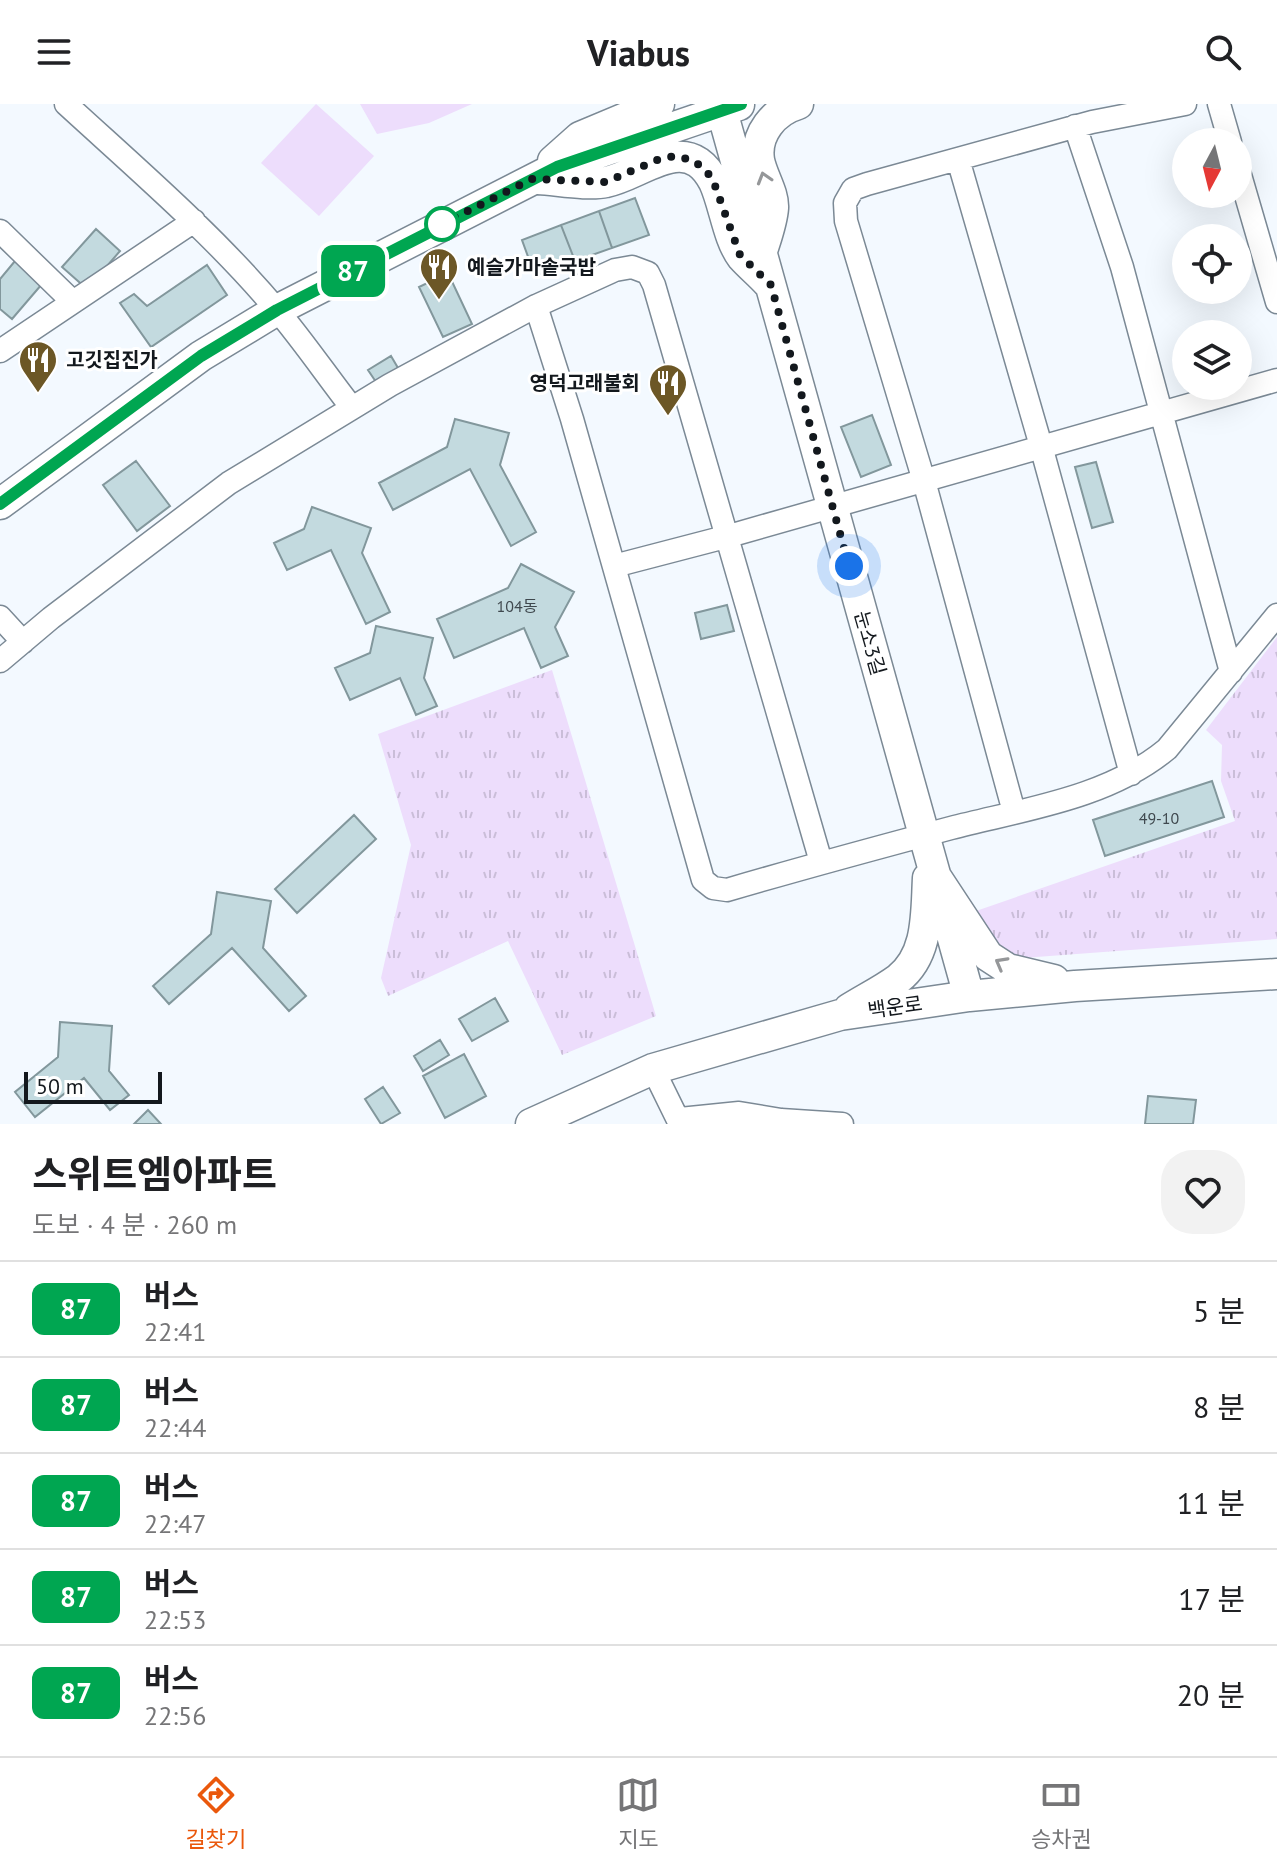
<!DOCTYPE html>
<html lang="ko">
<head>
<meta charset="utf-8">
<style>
	body { margin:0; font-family:"PT Sans","Noto Sans KR",sans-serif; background:#f2f2f2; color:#202124; height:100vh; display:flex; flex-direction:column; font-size:30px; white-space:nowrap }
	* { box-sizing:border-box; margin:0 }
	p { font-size:26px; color:#757577 }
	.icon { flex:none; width:44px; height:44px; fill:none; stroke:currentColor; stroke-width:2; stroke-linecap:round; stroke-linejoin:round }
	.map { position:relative; height:1020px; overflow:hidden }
	.drawer { display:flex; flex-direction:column; background:#fff; flex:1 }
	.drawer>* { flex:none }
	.badge { padding:0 16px; border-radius:12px; font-size:28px; line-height:52px }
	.needle { width:52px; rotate:187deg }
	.fabs { position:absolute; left:1172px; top:24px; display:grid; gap:16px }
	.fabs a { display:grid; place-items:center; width:80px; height:80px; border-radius:50%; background:#fff; box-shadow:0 8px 32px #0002; font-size:40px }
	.scale { position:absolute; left:24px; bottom:20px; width:138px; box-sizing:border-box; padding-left:8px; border:4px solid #13181d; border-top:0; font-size:22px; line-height:28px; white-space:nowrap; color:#13181d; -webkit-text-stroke:6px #fff; paint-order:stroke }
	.you { position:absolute; width:40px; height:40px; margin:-20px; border:6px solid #fff; border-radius:50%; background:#1a73e8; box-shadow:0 0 0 12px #1a73e833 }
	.map>.badge { position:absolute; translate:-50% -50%; box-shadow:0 0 0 4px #fff }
	.round { display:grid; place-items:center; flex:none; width:84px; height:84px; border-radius:32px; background:#f2f2f2 }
	.overview { display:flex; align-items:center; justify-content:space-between; height:136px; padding:0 32px }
	h1 { font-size:38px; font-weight:700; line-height:60px }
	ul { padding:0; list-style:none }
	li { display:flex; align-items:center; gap:24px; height:96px; padding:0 32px; border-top:2px solid #e0e0e0 }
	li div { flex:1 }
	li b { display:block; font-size:30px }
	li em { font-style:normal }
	li .badge { min-width:88px; font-weight:700; text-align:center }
	header { display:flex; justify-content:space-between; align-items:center; height:104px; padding:0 32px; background:#fff; font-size:36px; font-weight:700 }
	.tabs { display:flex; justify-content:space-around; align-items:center; height:112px; border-top:2px solid #e0e0e0; background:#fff; font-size:22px; color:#757577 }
	.tabs a { display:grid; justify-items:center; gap:4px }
	.tabs .active { color:#ea580c }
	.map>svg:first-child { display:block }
	.grass { fill:#edddfc }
	.park { fill:url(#park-tufts) }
	.building { fill:#c3dadf; stroke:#82979c; stroke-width:2 }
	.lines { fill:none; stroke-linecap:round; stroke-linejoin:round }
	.street-casing { stroke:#7b8995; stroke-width:25 }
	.secondary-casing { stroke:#7b8995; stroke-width:33 }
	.street { stroke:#fff; stroke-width:22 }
	.secondary { stroke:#fff; stroke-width:30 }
	.oneway { stroke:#959799 }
	.line-casing { stroke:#fff; stroke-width:18 }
	.line { stroke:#00a651; stroke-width:12 }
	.walk { stroke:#13181d; stroke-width:8; stroke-dasharray:0 14.4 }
	.stop-dot { fill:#fff; stroke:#00a651; stroke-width:4 }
	.labels { text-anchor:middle; stroke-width:6; stroke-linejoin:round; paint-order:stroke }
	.number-label { font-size:16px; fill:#3f484e }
	.poi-label { font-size:20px; font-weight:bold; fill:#13181d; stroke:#fff; text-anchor:start }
	.street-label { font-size:20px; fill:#13181d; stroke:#fff }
</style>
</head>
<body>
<header><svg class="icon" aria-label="menu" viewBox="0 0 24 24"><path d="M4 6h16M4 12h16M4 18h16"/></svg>Viabus<svg class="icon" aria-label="search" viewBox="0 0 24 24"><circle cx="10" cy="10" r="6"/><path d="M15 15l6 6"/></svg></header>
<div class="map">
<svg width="1277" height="1020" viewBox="0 0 1277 1020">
	<defs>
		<pattern id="park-tufts" width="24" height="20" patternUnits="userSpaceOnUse" patternTransform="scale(2)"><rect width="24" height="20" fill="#edddfc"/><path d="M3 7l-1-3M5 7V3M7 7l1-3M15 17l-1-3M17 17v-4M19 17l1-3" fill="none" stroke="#cabdd8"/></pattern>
	</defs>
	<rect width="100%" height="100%" fill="#f3f9ff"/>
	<path class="grass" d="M316,0L374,52L319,112L261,59Z
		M360,0H472L429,19L377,30Z"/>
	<path class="park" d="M1277,533V835L1011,855L991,841L976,807L1235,717L1221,677L1222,641L1206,626Z
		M552,566L656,912L562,951L508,837L388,892L381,874L411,741L378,630Z"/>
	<path class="building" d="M635,94L649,131L612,144L599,107Z
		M599,107L612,144L575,157L561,121Z
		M561,121L575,157L535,172L522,136Z
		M96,125L120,147L87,185L62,163Z
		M15,157L42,180L12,215L0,205V175Z
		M207,161L227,191L151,243L120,199L134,190L147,202Z
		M448,169L472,220L443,233L419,183Z
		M391,252L398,264L376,278L368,266Z
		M872,311L891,361L861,373L841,323Z
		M455,315L509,329L500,361L536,428L511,442L470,365L393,406L379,379L447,343Z
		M136,357L170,402L137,427L103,381Z
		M1096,358L1113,418L1092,424L1075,363Z
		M312,403L371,424L362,449L390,508L366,520L331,446L287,466L274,439L304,425Z
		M521,460L574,488L555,523L568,552L541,564L524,524L454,554L437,515L508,484Z
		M727,501L734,527L701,535L695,509Z
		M376,522L433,534L424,574L437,602L416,611L400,574L350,596L335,564L370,549Z
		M1212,677L1224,713L1105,752L1093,716Z
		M354,711L376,735L297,809L275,785Z
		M217,788L271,797L263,844L306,892L289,907L232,844L169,900L153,882L211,830Z
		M495,894L508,917L472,937L459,915Z
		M60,918L112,922L109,967L129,991L110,1006L84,974L35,1013L15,988L58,953Z
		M440,936L449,951L423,967L414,952Z
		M464,950L486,992L445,1014L423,972Z
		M383,983L400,1009L381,1020L365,995Z
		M1148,992L1196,996L1193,1020H1145Z
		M148,1006L161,1020H134Z"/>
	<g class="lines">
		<defs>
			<path id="street" d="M66,0C138,66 214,131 277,206C304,238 327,272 352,304
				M1219,0L1230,38
				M1075,22L1122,163L1231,568
				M958,55L1041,342L1131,670
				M1238,64L1277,198
				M0,127L72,197
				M536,202L572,315L703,776L713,784L727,786C802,764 876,744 951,724C1025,705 1108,694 1167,645L1277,511
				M0,247L194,117
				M614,462L729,432L1277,276
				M0,513L23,538
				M0,557L51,514L229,379L390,281L536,202L615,166L632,163L648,169L654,181L821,758
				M1014,708L924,377L846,117L845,99L853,85L867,80L1092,18L1185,0
				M653,965L680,1020
				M680,1015L739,1009L781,1016L842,1020"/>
			<path id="secondary" d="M720,0L969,892
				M553,57L580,33L659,0
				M538,75C557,76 588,82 606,78C642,71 687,25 714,78C724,99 728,135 742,153C750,162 760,170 768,179
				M762,147C766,134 772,118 773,104C774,89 762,72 759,56C755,30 774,7 798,0
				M0,400L201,252L277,206L557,63L739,1
				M849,905C865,895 883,886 898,875C929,851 926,809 928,774L936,773L988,852L1008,865L1054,876
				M531,1020L653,965L840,911L969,892L1075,882L1277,870"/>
		</defs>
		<use href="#street" class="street-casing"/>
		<use href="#secondary" class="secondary-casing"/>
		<use href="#street" class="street"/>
		<use href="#secondary" class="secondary"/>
	</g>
	<defs><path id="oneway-chevron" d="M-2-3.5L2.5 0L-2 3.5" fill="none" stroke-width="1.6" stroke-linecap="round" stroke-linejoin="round" transform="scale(2)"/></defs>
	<g class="oneway">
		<use href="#oneway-chevron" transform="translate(764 74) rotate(-107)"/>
		<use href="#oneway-chevron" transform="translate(1001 859) rotate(-151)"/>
	</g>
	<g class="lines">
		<defs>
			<path id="line" d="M0,400L201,252L277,206L557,63L741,0"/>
		</defs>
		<use href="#line" class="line-casing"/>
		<use href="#line" class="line"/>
		<path class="walk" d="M442,120L532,75L606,78L657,56L674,52L692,56L706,66L714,79L740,151L771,181L849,462"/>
	</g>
	<defs>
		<symbol id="restaurant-pin" viewBox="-11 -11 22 30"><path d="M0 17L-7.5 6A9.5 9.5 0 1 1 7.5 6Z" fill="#6c5726" stroke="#fff"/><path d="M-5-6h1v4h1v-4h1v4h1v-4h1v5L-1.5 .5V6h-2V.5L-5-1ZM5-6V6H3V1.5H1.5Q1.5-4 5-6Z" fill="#fff"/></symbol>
	</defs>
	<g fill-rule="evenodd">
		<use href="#restaurant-pin" x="417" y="141" width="44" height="60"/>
		<use href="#restaurant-pin" x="16" y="234" width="44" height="60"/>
		<use href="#restaurant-pin" x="646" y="257" width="44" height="60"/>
	</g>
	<circle class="stop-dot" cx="442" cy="120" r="16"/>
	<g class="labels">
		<g class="number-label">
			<text x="517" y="508">104동</text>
			<text x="1159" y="720">49-10</text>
		</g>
		<g class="poi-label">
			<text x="467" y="170">예슬가마솥국밥</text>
			<text x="66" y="263">고깃집진가</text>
			<text x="640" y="286" text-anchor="end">영덕고래불회</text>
		</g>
		<g class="street-label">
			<text transform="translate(870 539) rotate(74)" y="7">눈소3길</text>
			<text transform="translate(895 903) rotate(-8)" y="7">백운로</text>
		</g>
	</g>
</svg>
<div class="fabs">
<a><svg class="needle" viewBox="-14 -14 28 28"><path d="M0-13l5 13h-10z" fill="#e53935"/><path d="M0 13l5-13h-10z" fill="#757577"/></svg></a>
<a><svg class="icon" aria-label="locate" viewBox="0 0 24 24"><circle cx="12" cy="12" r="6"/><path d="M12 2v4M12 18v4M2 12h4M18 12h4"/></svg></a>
<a><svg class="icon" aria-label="layers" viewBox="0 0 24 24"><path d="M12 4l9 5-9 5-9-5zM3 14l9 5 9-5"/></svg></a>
</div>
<div class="scale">50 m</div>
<div class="you" style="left:849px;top:462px"></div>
<b class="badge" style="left:353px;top:167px;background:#00a651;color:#fff">87</b>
</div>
<section class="drawer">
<div class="overview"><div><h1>스위트엠아파트</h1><p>도보 · 4 분 · 260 m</p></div><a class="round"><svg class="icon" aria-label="heart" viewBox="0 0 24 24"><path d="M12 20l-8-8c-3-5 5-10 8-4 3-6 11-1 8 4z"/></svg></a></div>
<ul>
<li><span class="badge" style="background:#00a651;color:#fff">87</span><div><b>버스</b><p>22:41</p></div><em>5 분</em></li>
<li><span class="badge" style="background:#00a651;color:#fff">87</span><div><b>버스</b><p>22:44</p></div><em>8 분</em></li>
<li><span class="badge" style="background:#00a651;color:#fff">87</span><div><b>버스</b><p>22:47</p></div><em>11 분</em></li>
<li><span class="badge" style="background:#00a651;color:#fff">87</span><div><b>버스</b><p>22:53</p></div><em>17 분</em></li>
<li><span class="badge" style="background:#00a651;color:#fff">87</span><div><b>버스</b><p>22:56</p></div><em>20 분</em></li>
</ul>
</section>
<nav class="tabs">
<a class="active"><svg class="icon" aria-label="directions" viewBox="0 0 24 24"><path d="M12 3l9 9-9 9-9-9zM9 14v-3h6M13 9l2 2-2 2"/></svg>길찾기</a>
<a><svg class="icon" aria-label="map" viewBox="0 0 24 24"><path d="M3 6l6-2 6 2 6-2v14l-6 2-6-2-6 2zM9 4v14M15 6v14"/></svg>지도</a>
<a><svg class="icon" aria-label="tickets" viewBox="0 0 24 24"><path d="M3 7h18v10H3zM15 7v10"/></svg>승차권</a>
</nav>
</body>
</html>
